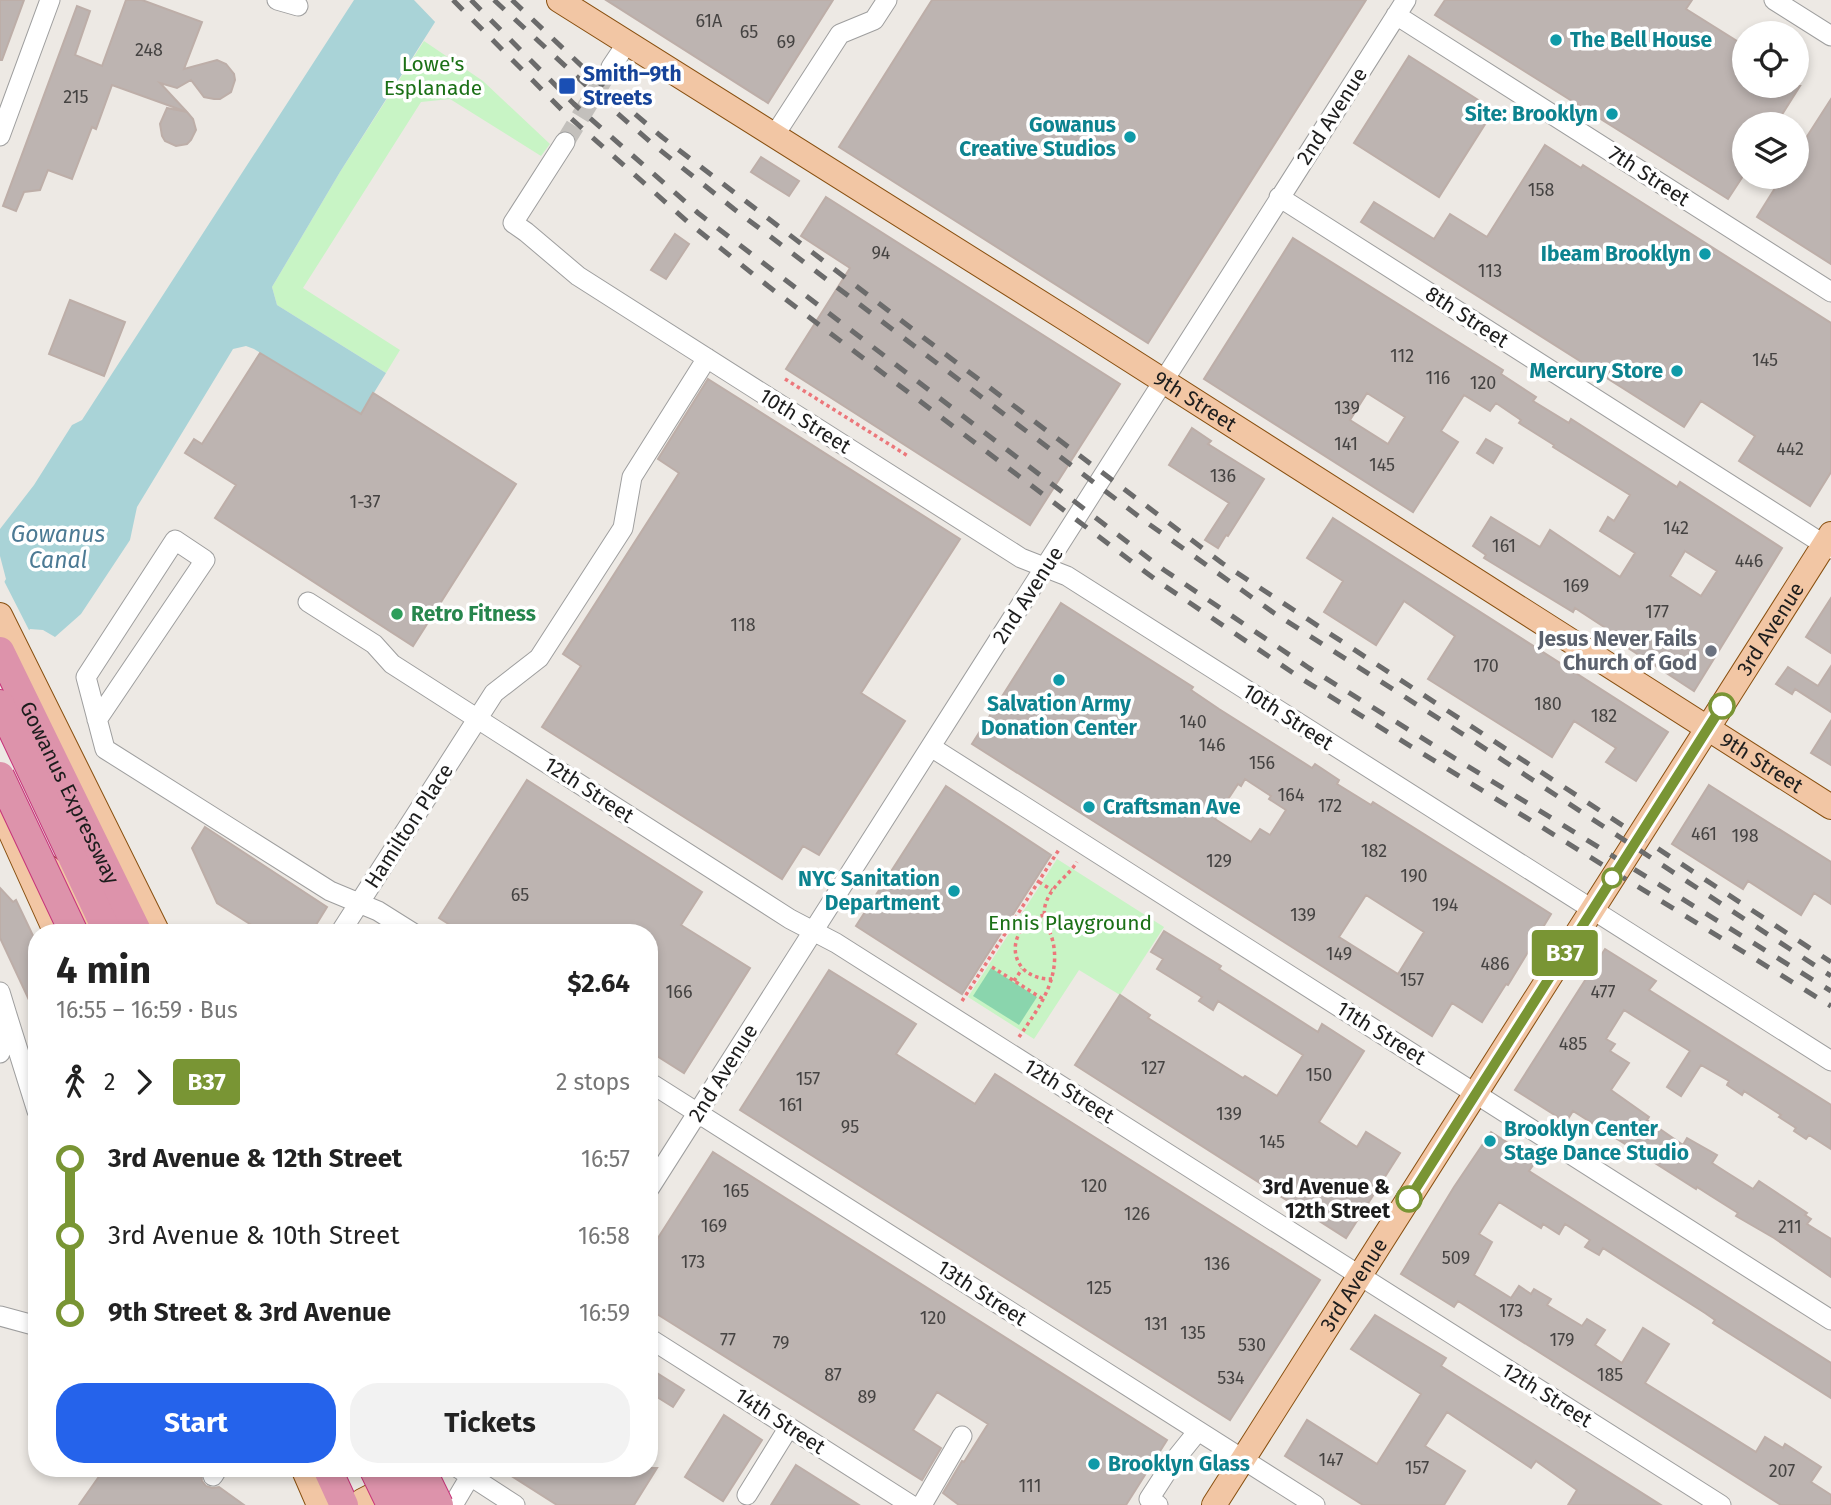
<!DOCTYPE html>
<html lang="en">
<head>
<meta charset="utf-8">
<style>
	body { margin:0; font-family:"Fira Sans",sans-serif; background:#f2f2f2; color:#222; height:100vh; display:flex; flex-direction:column; font-size:26px; white-space:nowrap }
	* { box-sizing:border-box; margin:0 }
	p { font-size:23px; color:#767676 }
	.icon { flex:none; width:38px; height:38px; fill:none; stroke:currentColor; stroke-width:2; stroke-linecap:round; stroke-linejoin:round }
	.map { position:relative; flex:1; overflow:hidden }
	.drawer { position:absolute; left:28px; top:924px; width:630px; height:553px; display:flex; flex-direction:column; background:#fff; border-radius:28px; box-shadow:0 4px 10px #0003 }
	.drawer>* { flex:none }
	.badge { padding:0 14px; border-radius:5px; font-size:24px; line-height:46px }
	.fabs { position:absolute; left:1732px; top:21px; display:grid; gap:14px }
	.fabs a { display:grid; place-items:center; width:77px; height:77px; border-radius:50%; background:#fff; box-shadow:0 4px 10px #0003; font-size:35px }
	.map>.badge { position:absolute; translate:-50% -50%; box-shadow:0 0 0 4px #fff }
	.legs { display:flex; align-items:center; gap:10px; height:77px; padding:0 28px; font-size:23px }
	.legs p { margin-inline-start:auto }
	.head { display:flex; align-items:center; justify-content:space-between; height:119px; padding:0 28px }
	h1 { font-size:38px; font-weight:700; line-height:52px }
	.primary-button { display:flex; gap:14px; margin-top:auto; padding:14px 28px }
	.primary-button a { flex:1; height:80px; border-radius:28px; background:#2563eb; color:#fff; font-size:28px; font-weight:700; line-height:80px; text-align:center }
	.primary-button a+a { background:#f2f2f2; color:#222 }
	ul { padding:0 28px; list-style:none }
	li { display:flex; align-items:center; gap:24px; height:77px; font-size:26px }
	li i { display:grid; place-items:center; width:10px; height:100%; margin:0 9px; background:currentColor }
	li i::after { content:''; width:18px; height:18px; margin:-9px; border:5px solid; border-radius:50%; background:#fff }
	li p { margin-inline-start:auto }
	li:first-child i { background:linear-gradient(#0000 50%,currentColor 0) }
	li:last-child i { background:linear-gradient(currentColor 50%,#0000 0) }
	.map>svg:first-child { display:block }
	.park { fill:#c8f4c5 }
	.pitch { fill:#8ad5ad }
	.water { fill:#a9d3d7 }
	.pier { fill:#ede9e4 }
	.building { fill:#bdb4b1; stroke:#bdaea8; stroke-width:2; fill-rule:evenodd }
	.lines { fill:none; stroke-linecap:round; stroke-linejoin:round }
	.minor-tunnel { stroke:#c3c0bc; stroke-width:19; stroke-dasharray:19 10; stroke-linecap:butt }
	.minor-casing { stroke:#9e9e9e; stroke-width:21 }
	.major-casing { stroke:#884f0f; stroke-width:26 }
	.highway-casing { stroke:#c7357b; stroke-width:30 }
	.path { stroke:#ec777b; stroke-width:3.5; stroke-dasharray:3.5 3.5; stroke-linecap:butt }
	.minor { stroke:#fff; stroke-width:19 }
	.major { stroke:#f2c6a4; stroke-width:24 }
	.highway { stroke:#dd93ab; stroke-width:28 }
	.rail { stroke:#6b6b6b; stroke-width:5; stroke-dasharray:14 14; stroke-linecap:butt }
	.highway-bridge-casing { stroke:#c7357b; stroke-width:30; stroke-linecap:butt }
	.highway-bridge { stroke:#dd93ab; stroke-width:28 }
	.line-1-casing { stroke:#fff; stroke-width:16 }
	.line-1 { stroke:#799534; stroke-width:10 }
	.culture-dot { fill:#0f9aa8; stroke:#fff; stroke-width:2.5 }
	.transit-dot { fill:#1a4fb4; stroke:#fff; stroke-width:2.5 }
	.leisure-dot { fill:#2e9e5b; stroke:#fff; stroke-width:2.5 }
	.worship-dot { fill:#6b7280; stroke:#fff; stroke-width:2.5 }
	.stop-1-dot { fill:#fff; stroke:#799534; stroke-width:3.5 }
	.labels { text-anchor:middle; stroke-width:7; stroke-linejoin:round; paint-order:stroke }
	.number-label { font-size:18px; fill:#454342 }
	.culture-label { font-size:21px; font-weight:bold; fill:#0d838f; stroke:#fff; text-anchor:end }
	.park-label { font-size:21px; fill:#1b7016; stroke:#fff }
	.transit-label { font-size:21px; font-weight:bold; fill:#164399; stroke:#fff; text-anchor:start }
	.street-label { font-size:21px; fill:#1d1d1d; stroke:#fff }
	.leisure-label { font-size:21px; font-weight:bold; fill:#27864d; stroke:#fff; text-anchor:start }
	.worship-label { font-size:21px; font-weight:bold; fill:#5b616d; stroke:#fff; text-anchor:end }
	.stop-label { font-size:21px; font-weight:bold; fill:#1d1d1d; stroke:#fff; text-anchor:end }
	.water-label { font-size:23px; font-style:italic; fill:#4c7a94; stroke:#fff }
</style>
</head>
<body>
<div class="map">
<svg width="1831" height="1505" viewBox="0 0 1831 1505">
	<rect width="100%" height="100%" fill="#ede9e4"/>
	<path class="park" d="M424,41L483,81L550,144L541,156L450,99L421,102L303,288L400,350L386,373L277,305L272,287L340,172Z
		M1057,859L1164,927L1120,995L1079,970L1034,1039L968,997Z"/>
	<path class="pitch" d="M991,968L1037,997L1019,1025L973,996Z"/>
	<path class="water" d="M354,0H449L340,172L272,287L277,305L386,373L361,414L254,349L246,346L233,349L137,507L130,540L81,614L55,637L43,630L30,629L0,677V589L6,579L0,556V529L34,485L72,425L82,420Z"/>
	<path class="pier" d="M414,0H452L438,25Z
		M3,579L30,632L0,680V585Z"/>
	<path class="building" d="M0,0H24L2,60H0Z
		M126,0H142L202,22L184,69L217,60L226,64L234,74L235,80L231,92L220,99H214L204,97L191,80L177,88L160,83L187,112L112,85L96,129L92,127L72,179L48,170L40,190L24,192L16,211L3,206L77,6L90,11L75,55L102,66Z
		M606,0H833L768,103Z
		M932,0H1366L1148,343L839,147Z
		M1445,0H1692L1686,9L1745,46V86H1800L1776,124H1745V173L1728,199L1435,15Z
		M1409,56L1494,110L1439,197L1354,143Z
		M1831,99V264L1757,217L1782,177H1797V152Z
		M167,108L187,112L193,119L196,130L191,140L187,144L176,146L165,141L162,136L160,124Z
		M1545,145L1581,168L1583,165L1831,323V472L1810,506L1739,461L1755,436L1701,401L1684,427L1361,222L1374,202L1434,239L1450,214L1487,237Z
		M761,157L799,181L789,196L751,172Z
		M826,197L1120,384L1030,525L786,369L850,268L801,236Z
		M675,234L689,244L666,279L651,270Z
		M1293,238L1503,370L1501,374L1536,397L1533,401L1569,423L1571,419L1677,487L1680,482L1782,548L1694,691L1625,646L1627,642L1575,608L1573,612L1502,569L1484,558L1486,555L1473,546L1491,517L1540,547L1550,530L1620,577L1635,553L1600,531L1608,517L1614,521L1630,495L1553,447L1554,445L1519,423L1521,420L1496,403L1490,411L1464,395L1441,431L1458,442L1413,512L1204,379ZM1367,393L1405,417L1388,444L1350,420ZM1685,551L1717,571L1701,596L1670,576Z
		M70,300L125,322L104,376L49,354Z
		M260,353L361,414L373,393L516,484L413,646L215,518L236,485L185,453L194,439L202,444Z
		M708,379L960,539L861,693L905,721L819,855L803,846L782,879L542,727L581,666L563,654L679,473L658,459Z
		M1192,428L1211,441L1208,444L1264,479L1228,536L1226,535L1218,548L1205,540L1229,503L1169,465Z
		M1486,439L1502,448L1493,463L1477,453Z
		M1333,518L1668,732L1636,781L1606,762L1616,748L1574,721L1552,757L1428,679L1455,636L1404,601L1376,645L1324,612L1343,581L1307,558Z
		M1831,598V653L1806,637Z
		M1061,603L1193,687L1191,690L1219,709L1312,768L1315,764L1339,780L1337,784L1371,805L1373,802L1551,914L1508,985L1506,984L1482,1022L1452,1003L1432,1036L972,744ZM1245,779L1271,796L1269,799L1286,810L1270,835L1260,829L1251,842L1215,819L1238,784L1241,786ZM1366,895L1424,932L1398,974L1339,937Z
		M1831,666V712L1795,689L1792,694L1776,684L1788,667L1818,686Z
		M1831,721V765L1811,753Z
		M527,780L702,892L681,925L750,968L684,1073L649,1051V933H463L439,918Z
		M1709,785L1831,862V904L1814,893L1801,915L1748,881L1743,889L1672,844Z
		M946,786L1051,855L962,994L856,926Z
		M205,827L327,907L311,933H264L217,903L192,848Z
		M0,888L13,902L16,900L37,944V1017L0,938Z
		M1164,931L1221,966L1219,969L1318,1032L1322,1024L1364,1051L1319,1122L1357,1147L1366,1132L1400,1153L1346,1238L1075,1065L1120,995L1150,1015L1148,1018L1243,1078L1245,1076L1277,1096L1303,1055L1218,1001L1213,1010L1199,1001L1202,997L1157,969L1163,959L1151,952Z
		M1605,949L1656,981L1649,990L1831,1105V1149L1809,1135L1806,1139L1794,1131L1796,1128L1779,1117L1781,1115L1744,1091L1742,1095L1727,1085L1729,1081L1701,1065L1681,1096L1667,1087L1690,1051L1624,1010L1606,1039L1615,1044L1610,1051L1629,1063L1611,1090L1649,1117L1647,1120L1683,1145L1687,1138L1717,1155L1712,1163L1726,1172L1753,1189L1759,1181L1807,1213L1805,1215L1811,1219L1807,1224L1831,1239V1277L1774,1238L1736,1216L1738,1213L1711,1196L1697,1187L1696,1189L1573,1111L1566,1122L1515,1090Z
		M829,970L916,1024L896,1054L975,1104L995,1074L1320,1280L1230,1420L740,1110Z
		M1491,1132L1536,1161L1529,1171L1831,1363V1398L1713,1323L1715,1320L1705,1313L1603,1248L1599,1255L1585,1247L1590,1240L1565,1224L1559,1234L1543,1224L1541,1228L1499,1202L1479,1234L1492,1242L1474,1275L1511,1298L1519,1286L1531,1294L1534,1289L1551,1299L1547,1305L1582,1326L1587,1319L1605,1330L1595,1345L1622,1363L1643,1328L1669,1344L1645,1383L1756,1452L1765,1437L1783,1448L1785,1444L1821,1467L1811,1482L1831,1495V1505H1781L1458,1301L1454,1307L1401,1274L1454,1187Z
		M713,1152L1167,1440L1126,1505H959L943,1493L962,1461L964,1462L988,1424L937,1392L913,1430L941,1448L922,1480L649,1309V1252Z
		M1375,1315L1446,1358L1441,1366L1661,1505H1568L1577,1490L1536,1461L1531,1468L1447,1412L1425,1446L1465,1471L1444,1505H1363L1285,1456L1307,1420L1377,1464L1421,1394L1351,1349Z
		M649,1368L684,1390L673,1407L649,1392Z
		M724,1415L762,1440L723,1501L685,1477Z
		M796,1465L859,1505H771Z
		M105,1468H192L201,1474L202,1481L206,1486L212,1488L219,1487L244,1505H79Z
		M499,1468H657L634,1505H557Z"/>
	<g class="lines">
		<path class="minor-tunnel" d="M565,142L611,67"/>
		<defs>
			<path id="minor" d="M277,0L298,6
				M1774,0L1831,36
				M1396,15L1831,292
				M611,67L627,43
				M0,136L50,0
				M774,136L840,34L874,20L887,0
				M565,142L513,223L526,232L578,276L1021,558L1067,576L1831,1061
				M1279,197L1831,549
				M308,602L374,644L392,664L790,919L836,943L1721,1505
				M97,720L205,560L175,540L86,677L105,749L330,891L378,911L413,933
				M931,747L1831,1320
				M340,933L494,693L539,658L623,528L632,477L707,358
				M0,992L7,1015L0,1053
				M7,1015L37,1111
				M649,1082L1315,1505
				M649,1189L1406,0
				M0,1316L37,1326
				M649,1338L911,1505
				M458,1468L515,1505
				M213,1476L218,1468
				M747,1495L789,1427
				M453,1505L475,1468
				M922,1505L962,1436
				M1158,1505L1149,1499L1173,1462L1198,1431"/>
			<g id="major">
				<path id="s1" d="M559,0L1071,322L1831,807"/>
				<path d="M0,615L158,933"/>
				<path d="M0,809L56,933"/>
				<path d="M39,860L65,881L90,933"/>
				<path d="M303,1468L319,1505"/>
				<path d="M359,1505L362,1501L399,1482"/>
				<path id="s2" d="M1214,1505L1831,534"/>
			</g>
			<g id="highway">
				<path id="s3" d="M0,651L138,933"/>
				<path d="M0,704L108,933"/>
				<path d="M327,1468L344,1505"/>
			</g>
		</defs>
		<use href="#minor" class="minor-casing"/>
		<use href="#major" class="major-casing"/>
		<use href="#highway" class="highway-casing"/>
		<path class="path" d="M785,379L908,456
			M1039,882L1052,890
			M1044,915C1003,926 1006,980 1052,979
			M992,967L1043,999
			M1014,981L1022,969
			M962,1001L1060,848
			M1019,1037C1038,1009 1061,979 1053,942C1050,929 1042,920 1045,906C1050,886 1067,878 1077,862"/>
		<use href="#minor" class="minor"/>
		<use href="#major" class="major"/>
		<use href="#highway" class="highway"/>
		<path class="rail" d="M453,0L566,114L689,223L768,286L1156,580L1302,679L1831,1006
			M471,0L574,104L698,213L1164,570L1309,668L1831,991
			M494,0L601,99L655,146L734,209L1146,522L1274,613L1472,740L1831,976
			M512,0L608,91L662,137L924,338L1222,563L1831,962"/>
		<defs>
			<path id="highway-bridge" d="M0,776L74,933
				M373,1468L391,1505
				M398,1468L416,1505
				M421,1468L439,1505"/>
		</defs>
		<use href="#highway-bridge" class="highway-bridge-casing"/>
		<use href="#highway-bridge" class="highway-bridge"/>
	</g>
	<g class="lines">
		<defs>
			<path id="line-1" d="M1409,1199L1722,706"/>
		</defs>
		<use href="#line-1" class="line-1-casing"/>
		<use href="#line-1" class="line-1"/>
	</g>
	<g class="culture-dot">
		<circle cx="1556" cy="40" r="7"/>
		<circle cx="1612" cy="114" r="7"/>
		<circle cx="1130" cy="137" r="7"/>
		<circle cx="1705" cy="254" r="7"/>
		<circle cx="1677" cy="371" r="7"/>
		<circle cx="1059" cy="680" r="7"/>
		<circle cx="1089" cy="807" r="7"/>
		<circle cx="954" cy="891" r="7"/>
		<circle cx="1490" cy="1141" r="7"/>
		<circle cx="1094" cy="1464" r="7"/>
	</g>
	<rect class="transit-dot" x="558" y="77" width="18" height="18" rx="3.5"/>
	<circle class="leisure-dot" cx="397" cy="614" r="7"/>
	<circle class="worship-dot" cx="1711" cy="651" r="7"/>
	<g class="stop-1-dot">
		<circle cx="1722" cy="706" r="12"/>
		<circle cx="1612" cy="878" r="9"/>
		<circle cx="1409" cy="1199" r="12"/>
	</g>
	<g class="labels">
		<g class="number-label">
			<text x="709" y="27">61A</text>
			<text x="749" y="38">65</text>
			<text x="786" y="48">69</text>
			<text x="149" y="56">248</text>
			<text x="76" y="103">215</text>
			<text x="1541" y="196">158</text>
			<text x="881" y="259">94</text>
			<text x="1490" y="277">113</text>
			<text x="1402" y="362">112</text>
			<text x="1765" y="366">145</text>
			<text x="1438" y="384">116</text>
			<text x="1483" y="389">120</text>
			<text x="1347" y="414">139</text>
			<text x="1346" y="450">141</text>
			<text x="1790" y="455">442</text>
			<text x="1382" y="471">145</text>
			<text x="1223" y="482">136</text>
			<text x="365" y="508">1-37</text>
			<text x="1676" y="534">142</text>
			<text x="1504" y="552">161</text>
			<text x="1749" y="567">446</text>
			<text x="1576" y="592">169</text>
			<text x="1657" y="618">177</text>
			<text x="743" y="631">118</text>
			<text x="1486" y="672">170</text>
			<text x="1548" y="710">180</text>
			<text x="1604" y="722">182</text>
			<text x="1193" y="728">140</text>
			<text x="1212" y="751">146</text>
			<text x="1262" y="769">156</text>
			<text x="1291" y="801">164</text>
			<text x="1330" y="812">172</text>
			<text x="1704" y="840">461</text>
			<text x="1745" y="842">198</text>
			<text x="1374" y="857">182</text>
			<text x="1219" y="867">129</text>
			<text x="1414" y="882">190</text>
			<text x="520" y="901">65</text>
			<text x="1445" y="911">194</text>
			<text x="1303" y="921">139</text>
			<text x="1339" y="960">149</text>
			<text x="1495" y="970">486</text>
			<text x="1412" y="986">157</text>
			<text x="679" y="998">166</text>
			<text x="1603" y="998">477</text>
			<text x="1573" y="1050">485</text>
			<text x="1153" y="1074">127</text>
			<text x="1319" y="1081">150</text>
			<text x="808" y="1085">157</text>
			<text x="791" y="1111">161</text>
			<text x="1229" y="1120">139</text>
			<text x="850" y="1133">95</text>
			<text x="1272" y="1148">145</text>
			<text x="1094" y="1192">120</text>
			<text x="736" y="1197">165</text>
			<text x="1137" y="1220">126</text>
			<text x="714" y="1232">169</text>
			<text x="1790" y="1233">211</text>
			<text x="1456" y="1264">509</text>
			<text x="693" y="1268">173</text>
			<text x="1217" y="1270">136</text>
			<text x="1099" y="1294">125</text>
			<text x="1511" y="1317">173</text>
			<text x="933" y="1324">120</text>
			<text x="1156" y="1330">131</text>
			<text x="1193" y="1339">135</text>
			<text x="728" y="1346">77</text>
			<text x="1562" y="1346">179</text>
			<text x="781" y="1349">79</text>
			<text x="1252" y="1351">530</text>
			<text x="833" y="1381">87</text>
			<text x="1610" y="1381">185</text>
			<text x="1231" y="1384">534</text>
			<text x="867" y="1403">89</text>
			<text x="1331" y="1466">147</text>
			<text x="1417" y="1474">157</text>
			<text x="1782" y="1477">207</text>
			<text x="1030" y="1492">111</text>
		</g>
		<g class="culture-label">
			<text x="1570" y="47" text-anchor="start">The Bell House</text>
			<text x="1598" y="121">Site: Brooklyn</text>
			<text x="1116" y="132">Gowanus<tspan x="1116" dy="24">Creative Studios</tspan></text>
			<text x="1691" y="261">Ibeam Brooklyn</text>
			<text x="1663" y="378">Mercury Store</text>
			<text x="1059" y="711" text-anchor="middle">Salvation Army<tspan x="1059" dy="24">Donation Center</tspan></text>
			<text x="1103" y="814" text-anchor="start">Craftsman Ave</text>
			<text x="940" y="886">NYC Sanitation<tspan x="940" dy="24">Department</tspan></text>
			<text x="1504" y="1136" text-anchor="start">Brooklyn Center<tspan x="1504" dy="24">Stage Dance Studio</tspan></text>
			<text x="1108" y="1471" text-anchor="start">Brooklyn Glass</text>
		</g>
		<g class="park-label">
			<text x="433" y="71">Lowe's<tspan x="433" dy="24">Esplanade</tspan></text>
			<text x="1070" y="930">Ennis Playground</text>
		</g>
		<g class="transit-label">
			<text x="583" y="81">Smith–9th<tspan x="583" dy="24">Streets</tspan></text>
		</g>
		<g class="street-label">
			<text transform="translate(1332 116) rotate(-57)" y="7">2nd Avenue</text>
			<text transform="translate(1649 176) rotate(33)" y="7">7th Street</text>
			<text transform="translate(1467 317) rotate(33)" y="7">8th Street</text>
			<text dy="7" stroke="none"><textPath href="#s1" startOffset="752">9th Street</textPath></text>
			<text transform="translate(805 421) rotate(32)" y="7">10th Street</text>
			<text transform="translate(1028 595) rotate(-57)" y="7">2nd Avenue</text>
			<text dy="7" stroke="none"><textPath href="#s2" startOffset="1038">3rd Avenue</textPath></text>
			<text transform="translate(1288 717) rotate(33)" y="7">10th Street</text>
			<text dy="7" stroke="none"><textPath href="#s1" startOffset="1424">9th Street</textPath></text>
			<text transform="translate(589 790) rotate(33)" y="7">12th Street</text>
			<text dy="7" stroke="none"><textPath href="#s3" startOffset="158">Gowanus Expressway</textPath></text>
			<text transform="translate(409 826) rotate(-57)" y="7">Hamilton Place</text>
			<text transform="translate(1381 1033) rotate(32)" y="7">11th Street</text>
			<text transform="translate(723 1073) rotate(-58)" y="7">2nd Avenue</text>
			<text transform="translate(1069 1091) rotate(32)" y="7">12th Street</text>
			<text dy="7" stroke="none"><textPath href="#s2" startOffset="261">3rd Avenue</textPath></text>
			<text transform="translate(982 1293) rotate(33)" y="7">13th Street</text>
			<text transform="translate(1547 1395) rotate(32)" y="7">12th Street</text>
			<text transform="translate(780 1421) rotate(33)" y="7">14th Street</text>
		</g>
		<g class="leisure-label">
			<text x="411" y="621">Retro Fitness</text>
		</g>
		<g class="worship-label">
			<text x="1697" y="646">Jesus Never Fails<tspan x="1697" dy="24">Church of God</tspan></text>
		</g>
		<g class="stop-label">
			<text x="1390" y="1194">3rd Avenue &amp;<tspan x="1390" dy="24">12th Street</tspan></text>
		</g>
		<g class="water-label">
			<text x="58" y="542">Gowanus<tspan x="58" dy="26">Canal</tspan></text>
		</g>
	</g>
</svg>
<div class="fabs">
<a><svg class="icon" aria-label="locate" viewBox="0 0 24 24"><circle cx="12" cy="12" r="6"/><path d="M12 2v4M12 18v4M2 12h4M18 12h4"/></svg></a>
<a><svg class="icon" aria-label="layers" viewBox="0 0 24 24"><path d="M12 4l9 5-9 5-9-5zM3 14l9 5 9-5"/></svg></a>
</div>
<b class="badge" style="left:1565px;top:953px;background:#799534;color:#fff">B37</b>
<section class="drawer">
<div class="head"><div><h1>4 min</h1><p>16:55 – 16:59 · Bus</p></div><b>$2.64</b></div>
<div class="legs"><svg class="icon" aria-label="walk" viewBox="0 0 24 24"><circle cx="13" cy="4" r="2"/><path d="M13 8l-2 6 4 7M11 14l-3 7M7 12l3-4h3l4 4"/></svg>2<svg class="icon" aria-label="forward" viewBox="0 0 24 24"><path d="M9 5l7 7-7 7"/></svg><b class="badge" style="background:#799534;color:#fff">B37</b><p>2 stops</p></div>
<ul>
<li><i style="color:#799534"></i><b>3rd Avenue &amp; 12th Street</b><p>16:57</p></li>
<li><i style="color:#799534"></i><span>3rd Avenue &amp; 10th Street</span><p>16:58</p></li>
<li><i style="color:#799534"></i><b>9th Street &amp; 3rd Avenue</b><p>16:59</p></li>
</ul>
<div class="primary-button"><a>Start</a><a>Tickets</a></div>
</section>
</div>
</body>
</html>
